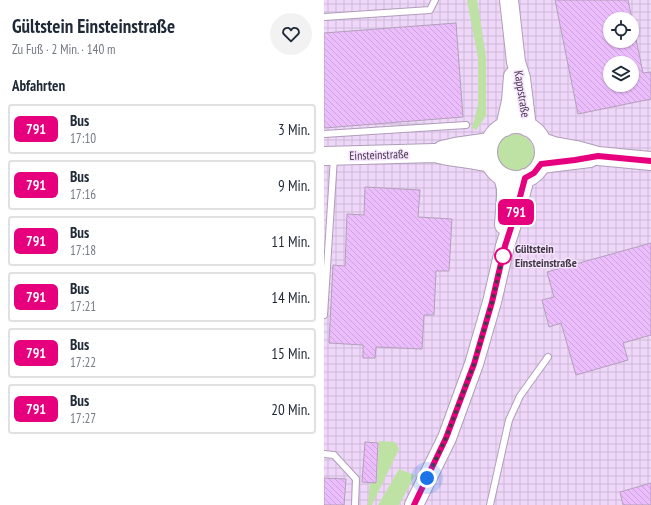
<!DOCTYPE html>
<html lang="de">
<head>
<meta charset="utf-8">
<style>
	body { margin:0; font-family:"PT Sans Narrow",sans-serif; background:#f2f2f3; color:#1f2937; height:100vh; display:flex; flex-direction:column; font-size:15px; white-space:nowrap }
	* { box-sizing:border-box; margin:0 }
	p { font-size:13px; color:#747a83 }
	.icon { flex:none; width:22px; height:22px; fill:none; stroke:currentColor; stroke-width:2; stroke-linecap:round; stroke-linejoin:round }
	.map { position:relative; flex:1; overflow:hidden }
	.drawer { display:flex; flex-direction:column; background:#fff; width:324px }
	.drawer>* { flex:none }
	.badge { padding:0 8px; border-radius:6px; font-size:14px; line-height:26px }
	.buttons { position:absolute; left:279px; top:12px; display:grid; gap:8px }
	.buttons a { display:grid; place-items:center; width:36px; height:36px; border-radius:50%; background:#fff; box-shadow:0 1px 3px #0004; font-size:20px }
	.you { position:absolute; width:20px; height:20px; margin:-10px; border:3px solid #fff; border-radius:50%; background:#1a73e8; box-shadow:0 0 0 6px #1a73e833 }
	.map>.badge { position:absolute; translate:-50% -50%; box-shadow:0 0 0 2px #fff }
	h2 { padding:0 12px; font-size:15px; line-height:36px }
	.round { display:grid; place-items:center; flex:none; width:42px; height:42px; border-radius:21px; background:#f2f2f3 }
	.headline { display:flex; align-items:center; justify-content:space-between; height:68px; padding:0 12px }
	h1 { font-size:19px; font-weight:700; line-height:30px }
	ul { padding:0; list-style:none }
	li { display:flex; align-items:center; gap:12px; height:50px; margin:0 8px 6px; padding:0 4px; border:2px solid #e0e1e3; border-radius:4px }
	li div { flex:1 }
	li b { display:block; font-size:15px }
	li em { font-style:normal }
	li .badge { min-width:44px; font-weight:700; text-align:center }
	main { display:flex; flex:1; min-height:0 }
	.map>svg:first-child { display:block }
	.industrial { fill:url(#industrial-grid); fill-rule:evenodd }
	.green { fill:#bee1a4 }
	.building { fill:url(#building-back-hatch); stroke:#b29fb9; fill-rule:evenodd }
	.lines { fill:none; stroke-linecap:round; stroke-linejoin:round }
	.lane-casing { stroke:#b09db8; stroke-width:8 }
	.secondary-casing { stroke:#b09db8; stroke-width:20 }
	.lane { stroke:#fff; stroke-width:6 }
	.secondary { stroke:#fff; stroke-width:18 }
	.line-casing { stroke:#fff; stroke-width:9 }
	.line { stroke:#e6007e; stroke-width:6 }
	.walk { stroke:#413944; stroke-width:4; stroke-dasharray:0 7.2 }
	.stop-dot { fill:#fff; stroke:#e6007e; stroke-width:2 }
	.labels { text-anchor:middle; stroke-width:3; stroke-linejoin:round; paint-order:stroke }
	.street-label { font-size:12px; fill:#413944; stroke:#f7e3ff }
	.stop-label { font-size:12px; font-weight:bold; fill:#413944; stroke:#f7e3ff; text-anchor:start }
</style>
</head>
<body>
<main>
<section class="drawer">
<div class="headline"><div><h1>Gültstein Einsteinstraße</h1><p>Zu Fuß · 2 Min. · 140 m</p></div><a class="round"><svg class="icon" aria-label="heart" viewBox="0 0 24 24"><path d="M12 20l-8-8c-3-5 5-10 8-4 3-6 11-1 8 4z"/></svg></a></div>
<h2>Abfahrten</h2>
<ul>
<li><span class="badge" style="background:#e6007e;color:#fff">791</span><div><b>Bus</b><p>17:10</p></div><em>3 Min.</em></li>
<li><span class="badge" style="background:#e6007e;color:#fff">791</span><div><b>Bus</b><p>17:16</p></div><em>9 Min.</em></li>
<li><span class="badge" style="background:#e6007e;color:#fff">791</span><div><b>Bus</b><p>17:18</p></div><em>11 Min.</em></li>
<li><span class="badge" style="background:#e6007e;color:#fff">791</span><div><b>Bus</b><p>17:21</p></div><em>14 Min.</em></li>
<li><span class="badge" style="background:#e6007e;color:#fff">791</span><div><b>Bus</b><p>17:22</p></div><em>15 Min.</em></li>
<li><span class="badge" style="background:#e6007e;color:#fff">791</span><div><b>Bus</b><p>17:27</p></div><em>20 Min.</em></li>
</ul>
</section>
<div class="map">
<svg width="327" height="505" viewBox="0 0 327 505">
	<defs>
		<pattern id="industrial-grid" width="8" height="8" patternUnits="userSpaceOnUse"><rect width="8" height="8" fill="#efd7f9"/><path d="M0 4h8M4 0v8" fill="none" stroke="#ceb9d7"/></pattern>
		<pattern id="building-back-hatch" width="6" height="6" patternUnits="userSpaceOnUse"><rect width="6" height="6" fill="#ecbdfd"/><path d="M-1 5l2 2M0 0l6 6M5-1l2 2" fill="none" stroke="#cca3da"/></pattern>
	</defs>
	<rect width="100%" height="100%" fill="#f7e3ff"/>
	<path class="industrial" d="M0,0H327V505H75L90,475L75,469L54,505H0ZM286,19H308V41H286ZM286,63H308V85H286Z"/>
	<path class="green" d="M143,0H153L162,57V116L152,130L148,128L154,105V58Z
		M172 153a19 19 0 1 1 38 0a19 19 0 1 1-38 0Z
		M55,441L71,442L75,449L48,505H43L44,503L46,483H53Z
		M75,469L91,475L75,505H54Z"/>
	<path class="building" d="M231,0H304L308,19H286V41H308V40L312,39L319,73L327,72V99L254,114ZM286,63H308V85H286Z
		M132,23L139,117L0,128V33Z
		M41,187L96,190L94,217L128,219L125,271H112L110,315H100L98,349L52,347L51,358H39V345L5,343L9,265L21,266L23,214L40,215Z
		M327,243V335L299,343L304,360L252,375L237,323L225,327L218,300L230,297L223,272Z
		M41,442L54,443L52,483L38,482Z
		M0,478L22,479L20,505H0Z
		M327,483V505H299L296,492Z"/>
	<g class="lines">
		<defs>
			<path id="lane" d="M0,17L106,10L111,0
				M0,134L142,125
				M0,315L10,157
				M0,454L10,455L32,479L31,505
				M166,505L185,420L196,396L224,357"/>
			<path id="secondary" d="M185,0L192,62L197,78L203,127
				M164 152a28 28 0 1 1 56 0a28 28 0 1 1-56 0Z
				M181,127L187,101L189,76
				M218,142L230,146L252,150L274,156L327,161
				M118,150L131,147L166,142
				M0,156L111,153C129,158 148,158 166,163
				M217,164L266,158
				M179,177L182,188V196L180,225
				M90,505L123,438L150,364L168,302L181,246L192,212L201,178"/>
		</defs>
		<use href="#lane" class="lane-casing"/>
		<use href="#secondary" class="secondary-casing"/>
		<use href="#lane" class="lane"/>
		<use href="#secondary" class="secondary"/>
	</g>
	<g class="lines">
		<defs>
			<path id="line" d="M90,505L122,438L150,364L168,302L181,246L192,212L201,178L210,173L217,164L251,160L274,156L327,161"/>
		</defs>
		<use href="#line" class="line-casing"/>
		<use href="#line" class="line"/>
		<path class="walk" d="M103,478L122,438L150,364L168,302L180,251L179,256"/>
	</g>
	<circle class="stop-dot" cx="179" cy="256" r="8"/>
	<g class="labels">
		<g class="street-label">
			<text transform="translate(198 94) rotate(81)" y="4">Kappstraße</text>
			<text transform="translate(55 155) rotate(-2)" y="4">Einsteinstraße</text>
		</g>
		<g class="stop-label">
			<text x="191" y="253">Gültstein<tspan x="191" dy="14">Einsteinstraße</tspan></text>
		</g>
	</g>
</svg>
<div class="buttons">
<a><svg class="icon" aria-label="locate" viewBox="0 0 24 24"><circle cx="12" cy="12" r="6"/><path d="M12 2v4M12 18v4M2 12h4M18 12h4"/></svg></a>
<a><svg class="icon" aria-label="layers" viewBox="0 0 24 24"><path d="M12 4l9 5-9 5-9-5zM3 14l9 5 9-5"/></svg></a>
</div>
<div class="you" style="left:103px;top:478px"></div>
<b class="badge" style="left:192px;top:212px;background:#e6007e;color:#fff">791</b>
</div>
</main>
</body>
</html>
